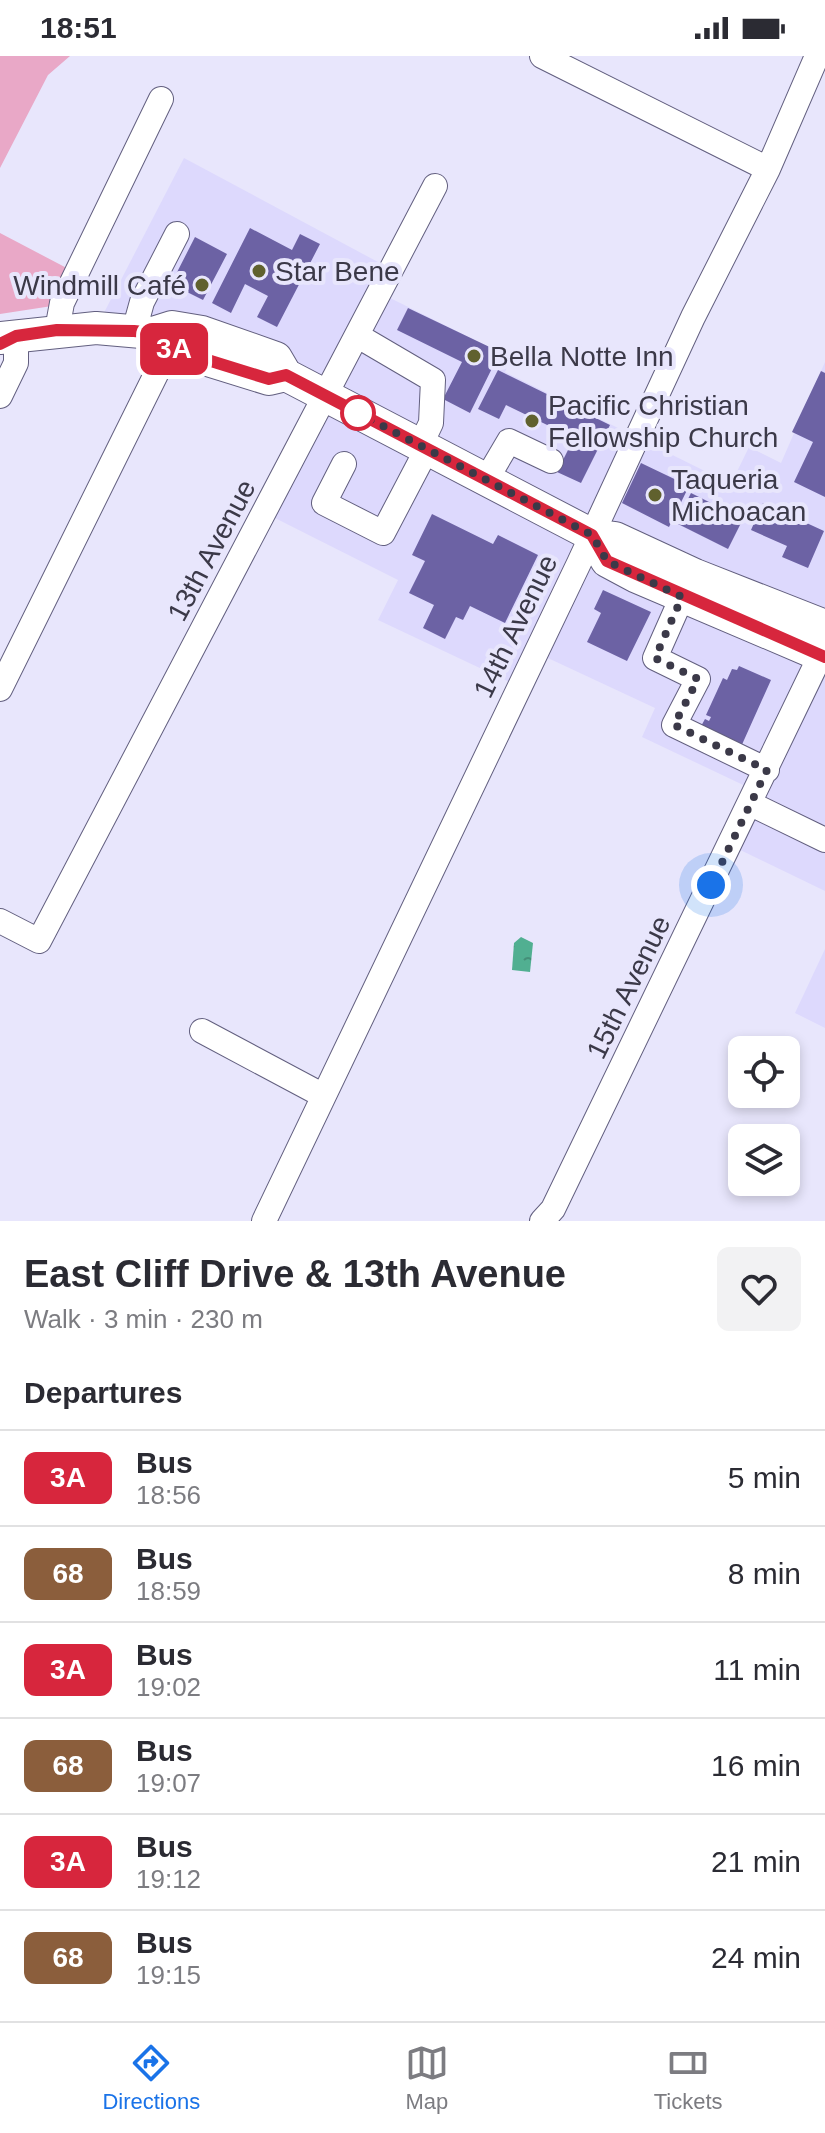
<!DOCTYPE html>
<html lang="en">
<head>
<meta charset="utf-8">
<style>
	body { margin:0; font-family:Arial,sans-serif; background:#f2f2f3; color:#2b2b33; height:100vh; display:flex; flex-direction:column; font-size:30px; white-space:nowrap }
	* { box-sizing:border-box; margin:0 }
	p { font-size:26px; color:#7c7c81 }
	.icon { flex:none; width:44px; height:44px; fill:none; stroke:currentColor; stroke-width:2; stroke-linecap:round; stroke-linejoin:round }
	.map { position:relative; height:1165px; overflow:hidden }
	.side { display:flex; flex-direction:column; background:#fff; flex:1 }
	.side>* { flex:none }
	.badge { padding:0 16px; border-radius:12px; font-size:28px; line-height:52px }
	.buttons { position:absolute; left:728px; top:980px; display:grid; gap:16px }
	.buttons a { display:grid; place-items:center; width:72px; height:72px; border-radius:12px; background:#fff; box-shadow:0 4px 12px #0003; font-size:40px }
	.you { position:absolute; width:40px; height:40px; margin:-20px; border:6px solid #fff; border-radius:50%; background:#1a73e8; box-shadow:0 0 0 12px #1a73e833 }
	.map>.badge { position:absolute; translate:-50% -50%; box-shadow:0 0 0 4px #fff }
	h2 { padding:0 24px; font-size:30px; line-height:72px }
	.round { display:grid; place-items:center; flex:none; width:84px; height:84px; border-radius:12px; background:#f2f2f3 }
	.summary { display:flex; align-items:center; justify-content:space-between; height:136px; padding:0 24px }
	h1 { font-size:38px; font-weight:600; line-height:60px }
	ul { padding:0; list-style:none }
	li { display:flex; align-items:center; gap:24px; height:96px; padding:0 24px; border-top:2px solid #e1e1e2 }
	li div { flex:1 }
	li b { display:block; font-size:30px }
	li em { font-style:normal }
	li .badge { min-width:88px; font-weight:700; text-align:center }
	.status { display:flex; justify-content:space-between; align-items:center; height:56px; padding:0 40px; background:#fff; direction:ltr }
	.status svg { height:22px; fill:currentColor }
	.menu { display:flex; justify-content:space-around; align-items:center; height:112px; border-top:2px solid #e1e1e2; background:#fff; font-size:22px; color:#7c7c81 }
	.menu a { display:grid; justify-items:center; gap:4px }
	.menu .current { color:#1a73e8 }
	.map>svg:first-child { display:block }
	.built { fill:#ddd9fd }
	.green { fill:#e9a8c7 }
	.water { fill:url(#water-ripples) }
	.building { fill:#6c62a4 }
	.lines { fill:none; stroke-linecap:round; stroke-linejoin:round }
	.minor-casing { stroke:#625f7f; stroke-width:26 }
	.major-casing { stroke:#625f7f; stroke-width:34 }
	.minor { stroke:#fff; stroke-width:24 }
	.major { stroke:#fff; stroke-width:32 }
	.line-casing { stroke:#fff; stroke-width:18 }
	.line { stroke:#d7263d; stroke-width:12 }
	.walk { stroke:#3b3948; stroke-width:8; stroke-dasharray:0 14.4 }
	.poi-dot { fill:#60612e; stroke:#e8e6fc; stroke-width:3 }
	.stop-dot { fill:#fff; stroke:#d7263d; stroke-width:4 }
	.labels { text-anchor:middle; stroke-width:8; stroke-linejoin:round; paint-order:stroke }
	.poi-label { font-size:28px; fill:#3b3948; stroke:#e8e6fc; text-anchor:start }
	.street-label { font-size:28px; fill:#3b3948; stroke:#e8e6fc }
</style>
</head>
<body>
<div class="status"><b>18:51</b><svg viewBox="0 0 49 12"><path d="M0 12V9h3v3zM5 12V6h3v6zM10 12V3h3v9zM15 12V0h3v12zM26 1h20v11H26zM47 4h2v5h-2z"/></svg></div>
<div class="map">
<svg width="825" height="1165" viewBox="0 0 825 1165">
	<defs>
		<pattern id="water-ripples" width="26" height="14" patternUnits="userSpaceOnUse" patternTransform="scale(2)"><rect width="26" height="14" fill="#51af91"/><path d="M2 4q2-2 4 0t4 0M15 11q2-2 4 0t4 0" fill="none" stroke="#448f78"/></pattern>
	</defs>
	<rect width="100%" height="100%" fill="#e8e6fc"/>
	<path class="built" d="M184,102L391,213L380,237L511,302L505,316L731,428L749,391L781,407L825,306V835L732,790L758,736L642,681L655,652L535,596L518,630L378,564L398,524L265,457L324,343L94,276Z
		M825,893V972L795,957Z"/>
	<path class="green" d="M0,0H70L48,19L0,112Z
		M0,177L80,219L65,248L0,258Z"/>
	<path class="water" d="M521,881L533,887L530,916L512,914L514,887Z"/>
	<path class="building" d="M250,172L292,194L300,178L320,188L277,271L257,261L268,240L245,228L231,257L212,247Z
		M195,181L227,198L203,244L171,228Z
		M408,252L500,296L470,357L443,343L462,306L397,274Z
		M498,314L610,369L581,427L557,416L574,382L506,349L499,363L478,353Z
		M821,315L825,317V441L794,426L813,386L792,376Z
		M641,407L689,430L669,471L622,447Z
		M691,437L743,463L728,493L676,467Z
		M763,447L824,475L808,512L782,501L787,490L751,474Z
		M432,458L493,488L498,479L538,499L505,567L470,550L463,564L456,561L445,583L423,572L434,549L409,537L425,505L412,499Z
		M603,534L651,556L627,605L587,586L601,557L594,553Z
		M739,610L771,624L740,693L700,672L705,663L709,665L711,661L706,659L723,622L727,624L732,613L737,614Z"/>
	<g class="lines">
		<defs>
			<path id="minor" d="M542,0L768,113
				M57,274L62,247L161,43
				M134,275L142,246L177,178
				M358,280L433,324L431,367L420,390
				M0,340L16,307V280
				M344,408L324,447L383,477L427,393
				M486,424L509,385L551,405
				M682,541L655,602L698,623L674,669L767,714
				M0,633L169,292
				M751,748L825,784
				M0,865L39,885L435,130
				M202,975L322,1039
				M264,1165L579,507L693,261L768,113L817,0
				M542,1165L553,1153L825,590"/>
			<path id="major" d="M153,277L169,292L269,323L286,319
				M0,282L96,272L153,277L172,271L202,276L276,302L286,319L592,479L615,482L695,519L825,570
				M592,479L607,505L635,520L825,601"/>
		</defs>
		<use href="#minor" class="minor-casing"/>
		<use href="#major" class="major-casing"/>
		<use href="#minor" class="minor"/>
		<use href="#major" class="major"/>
	</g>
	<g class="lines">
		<defs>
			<path id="line" d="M0,288L16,280L57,274L134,275L153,277L169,292L269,323L286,319L592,479L607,505L825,601"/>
		</defs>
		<use href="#line" class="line-casing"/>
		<use href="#line" class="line"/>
		<path class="walk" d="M358,357L592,479L607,505L682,541L655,602L698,623L674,669L767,714L711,829"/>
	</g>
	<g class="poi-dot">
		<circle cx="259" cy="215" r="8"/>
		<circle cx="202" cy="229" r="8"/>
		<circle cx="474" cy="300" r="8"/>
		<circle cx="532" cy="365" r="8"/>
		<circle cx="655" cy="439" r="8"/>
	</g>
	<circle class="stop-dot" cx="358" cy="357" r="16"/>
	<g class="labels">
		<g class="poi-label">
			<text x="275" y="225">Star Bene</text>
			<text x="186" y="239" text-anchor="end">Windmill Café</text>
			<text x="490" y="310">Bella Notte Inn</text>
			<text x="548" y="359">Pacific Christian<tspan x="548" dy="32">Fellowship Church</tspan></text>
			<text x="671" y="433">Taqueria<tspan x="671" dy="32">Michoacan</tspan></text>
		</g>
		<g class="street-label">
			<text transform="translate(211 494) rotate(-62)" y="10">13th Avenue</text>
			<text transform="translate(515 570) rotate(-64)" y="10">14th Avenue</text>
			<text transform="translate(628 931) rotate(-64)" y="10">15th Avenue</text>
		</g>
	</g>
</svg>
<div class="buttons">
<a><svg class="icon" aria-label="locate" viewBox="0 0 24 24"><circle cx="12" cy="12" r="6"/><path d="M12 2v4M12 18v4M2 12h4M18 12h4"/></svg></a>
<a><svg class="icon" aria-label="layers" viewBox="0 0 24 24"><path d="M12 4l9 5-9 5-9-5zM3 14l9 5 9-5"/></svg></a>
</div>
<div class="you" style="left:711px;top:829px"></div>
<b class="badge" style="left:174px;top:293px;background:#d7263d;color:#fff">3A</b>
</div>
<section class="side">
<div class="summary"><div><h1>East Cliff Drive &amp; 13th Avenue</h1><p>Walk · 3 min · 230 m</p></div><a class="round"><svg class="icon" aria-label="heart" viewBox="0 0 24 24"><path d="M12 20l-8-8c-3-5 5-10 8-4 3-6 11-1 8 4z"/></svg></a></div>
<h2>Departures</h2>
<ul>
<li><span class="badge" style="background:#d7263d;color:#fff">3A</span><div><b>Bus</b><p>18:56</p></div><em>5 min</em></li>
<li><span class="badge" style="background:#8b5e3c;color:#fff">68</span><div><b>Bus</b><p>18:59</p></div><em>8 min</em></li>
<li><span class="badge" style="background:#d7263d;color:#fff">3A</span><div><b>Bus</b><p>19:02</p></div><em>11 min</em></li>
<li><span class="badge" style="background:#8b5e3c;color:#fff">68</span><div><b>Bus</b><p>19:07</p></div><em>16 min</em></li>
<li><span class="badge" style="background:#d7263d;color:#fff">3A</span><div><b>Bus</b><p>19:12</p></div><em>21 min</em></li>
<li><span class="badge" style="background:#8b5e3c;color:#fff">68</span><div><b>Bus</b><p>19:15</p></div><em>24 min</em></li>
</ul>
</section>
<nav class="menu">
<a class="current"><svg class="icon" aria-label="directions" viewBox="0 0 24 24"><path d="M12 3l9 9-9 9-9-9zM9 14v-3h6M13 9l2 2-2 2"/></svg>Directions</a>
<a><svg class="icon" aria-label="map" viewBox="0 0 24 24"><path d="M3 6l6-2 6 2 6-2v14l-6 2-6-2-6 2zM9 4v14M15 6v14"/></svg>Map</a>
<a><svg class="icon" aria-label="tickets" viewBox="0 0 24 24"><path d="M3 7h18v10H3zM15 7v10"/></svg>Tickets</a>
</nav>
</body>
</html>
